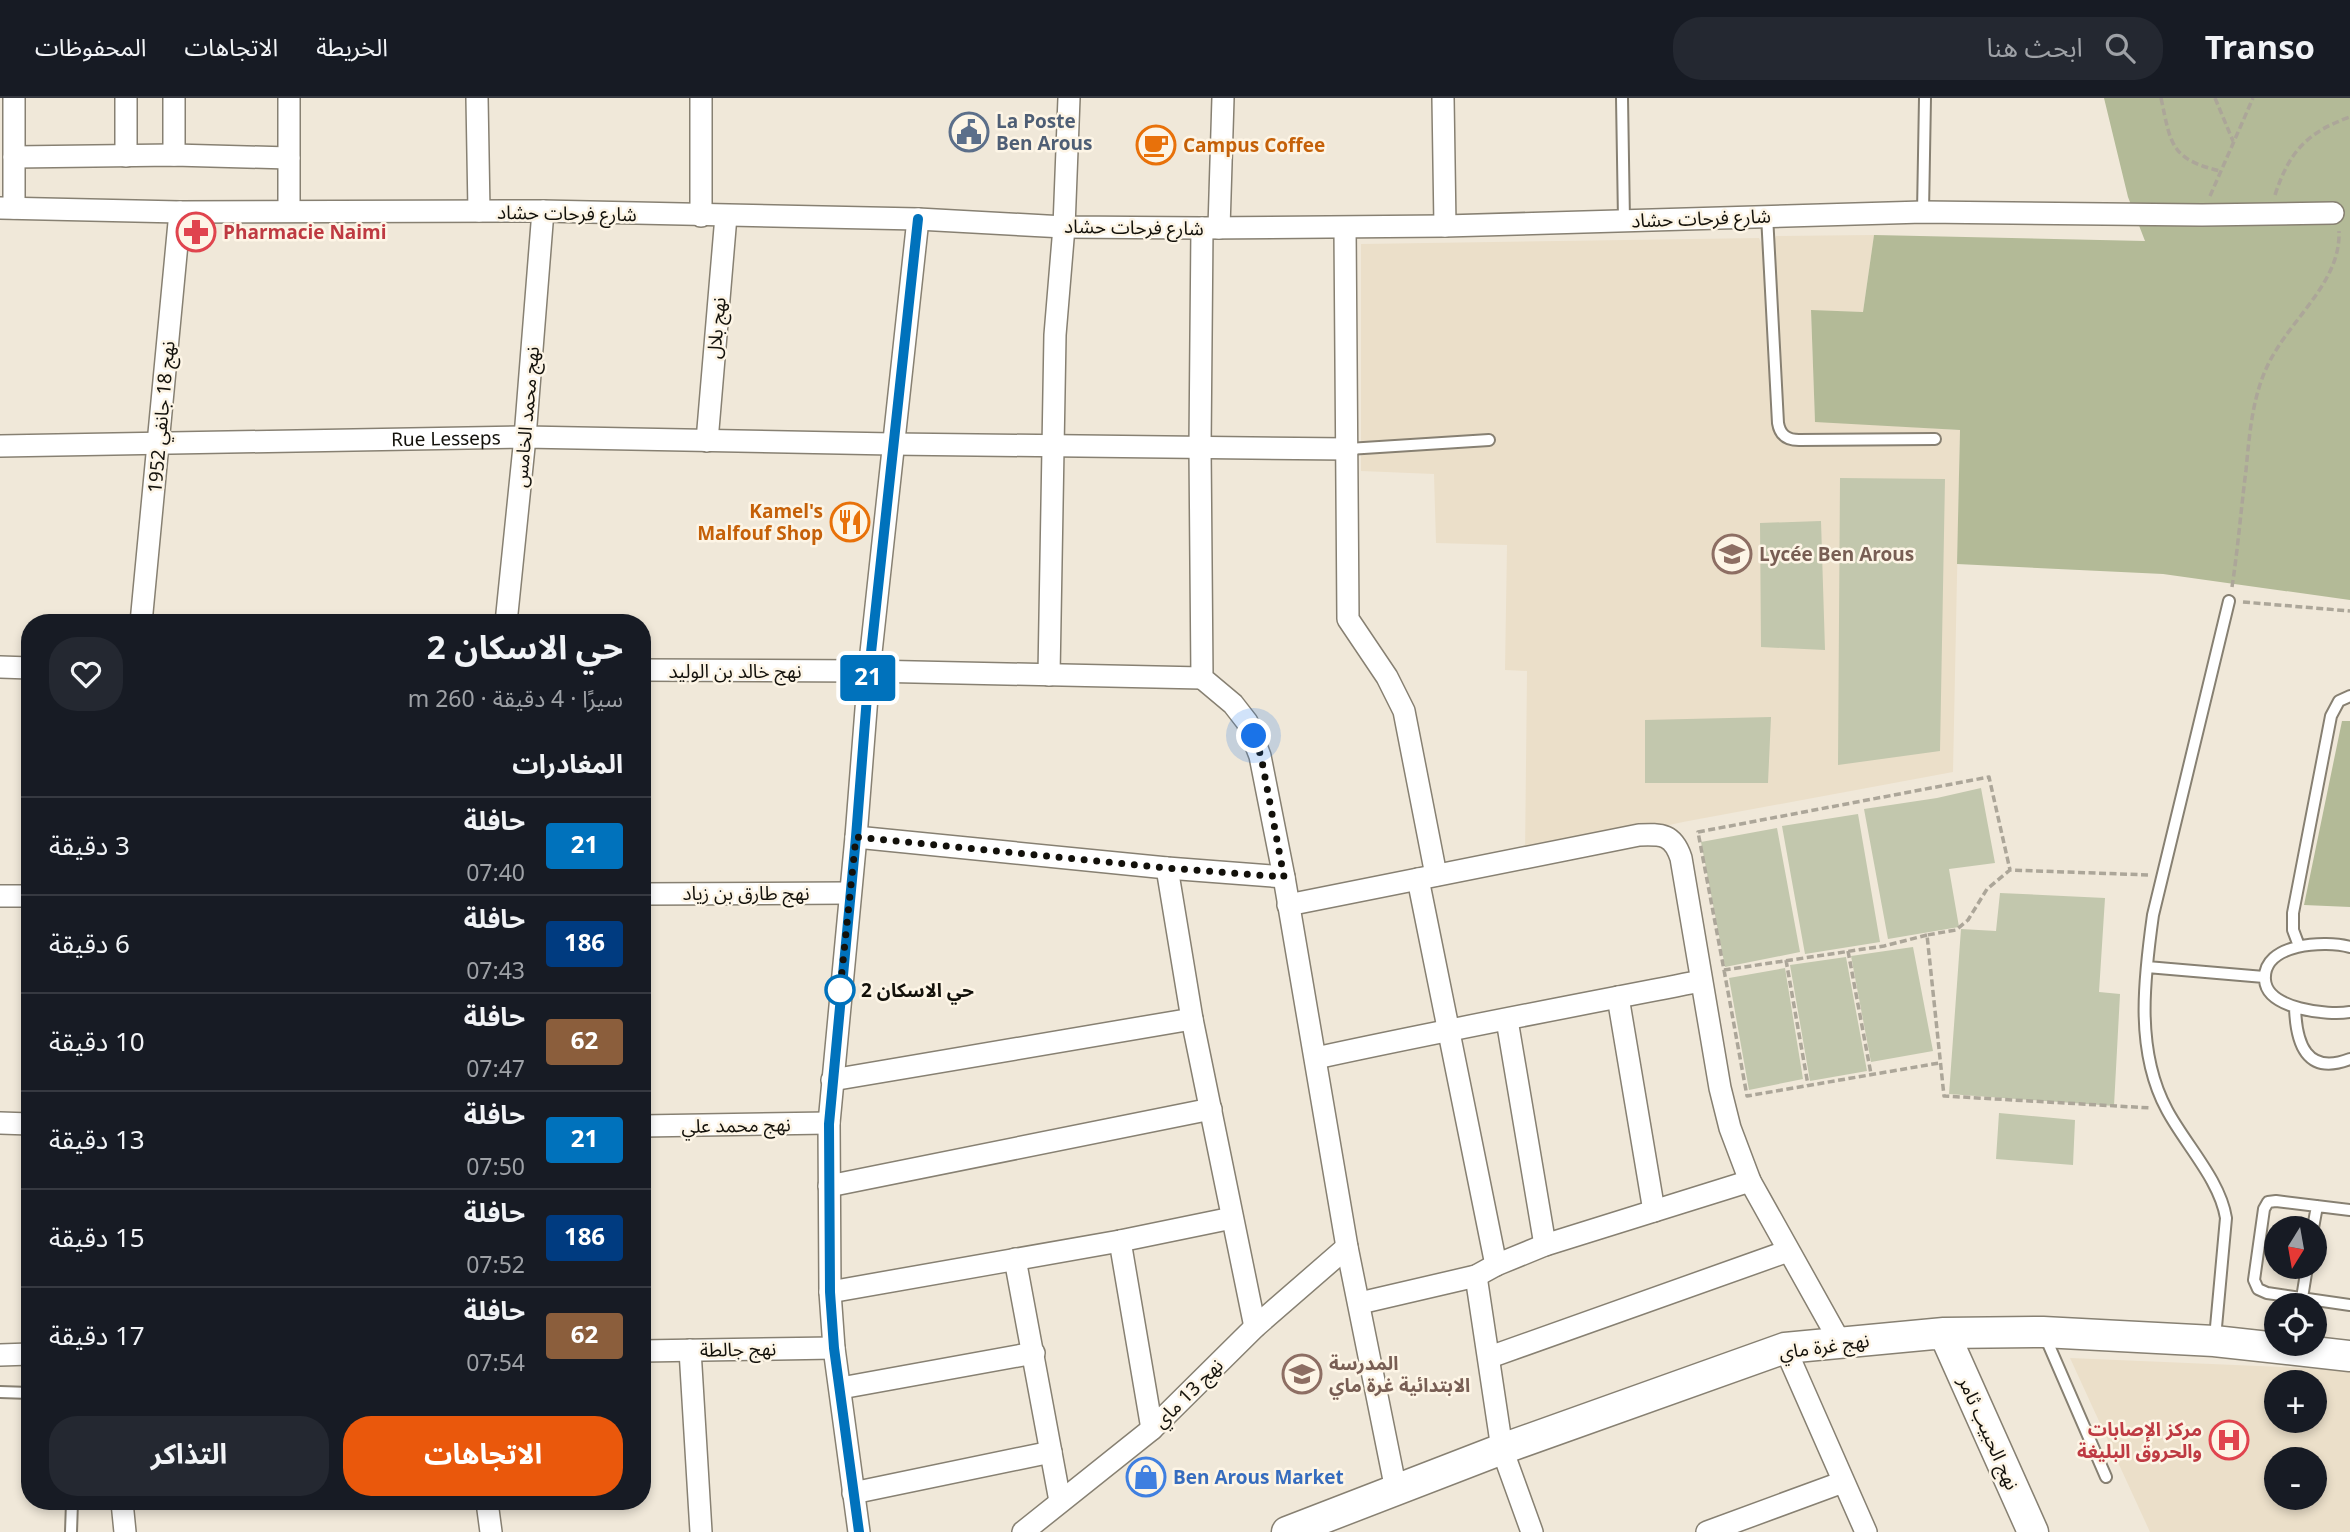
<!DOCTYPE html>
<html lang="ar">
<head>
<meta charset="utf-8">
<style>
	body { margin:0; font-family:Georgia,"Noto Sans Arabic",serif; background:#242831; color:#f1f3f6; direction:rtl; height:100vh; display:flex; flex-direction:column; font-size:26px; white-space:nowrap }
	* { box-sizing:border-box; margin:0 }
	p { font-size:23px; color:#9ea1a6 }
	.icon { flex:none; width:38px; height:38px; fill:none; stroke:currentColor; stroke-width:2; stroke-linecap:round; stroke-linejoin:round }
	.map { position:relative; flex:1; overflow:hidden; direction:ltr }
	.panel { position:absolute; left:21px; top:516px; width:630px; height:896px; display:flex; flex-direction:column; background:#171b24; border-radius:28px; box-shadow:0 4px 10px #0003; direction:rtl }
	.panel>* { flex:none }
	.badge { padding:0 14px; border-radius:5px; font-size:24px; line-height:46px }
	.needle { width:46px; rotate:191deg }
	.fabs { position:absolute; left:2264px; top:1118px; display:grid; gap:14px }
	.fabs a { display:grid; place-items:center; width:63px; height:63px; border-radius:50%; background:#171b24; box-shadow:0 4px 10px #0003; font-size:35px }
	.you { position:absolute; width:35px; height:35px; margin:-18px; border:5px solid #fff; border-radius:50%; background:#1a73e8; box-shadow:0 0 0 10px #1a73e833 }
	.map>.badge { position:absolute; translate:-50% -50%; box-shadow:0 0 0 4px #fff }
	h2 { padding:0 28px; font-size:26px; line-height:63px }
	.round { display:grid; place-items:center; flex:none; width:74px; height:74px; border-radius:28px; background:#242831 }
	.headline { display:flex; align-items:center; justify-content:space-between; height:119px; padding:0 28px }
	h1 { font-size:33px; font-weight:700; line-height:52px }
	.action { display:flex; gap:14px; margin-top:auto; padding:14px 28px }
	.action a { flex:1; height:80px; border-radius:28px; background:#ea580c; color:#fff; font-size:28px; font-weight:700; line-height:80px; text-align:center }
	.action a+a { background:#242831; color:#f1f3f6 }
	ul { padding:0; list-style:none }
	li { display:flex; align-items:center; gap:21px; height:98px; padding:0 28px; border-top:2px solid #363941 }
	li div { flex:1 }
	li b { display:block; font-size:26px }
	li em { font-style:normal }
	li .badge { min-width:77px; font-weight:700; text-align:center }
	header { display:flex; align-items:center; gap:42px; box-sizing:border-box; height:98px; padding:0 35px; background:#171b24; border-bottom:2px solid #363941 }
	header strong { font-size:33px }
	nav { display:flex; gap:38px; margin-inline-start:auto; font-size:24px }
	.search { width:490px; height:63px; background:#242831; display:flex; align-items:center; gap:18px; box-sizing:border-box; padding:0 24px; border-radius:28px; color:#9ea1a6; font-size:26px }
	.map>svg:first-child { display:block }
	.built { fill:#ebdfc9; fill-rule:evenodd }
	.green { fill:#c2c7ad }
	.forest { fill:#b3ba97 }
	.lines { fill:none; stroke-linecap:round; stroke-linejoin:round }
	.lane-casing { stroke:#878072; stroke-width:14 }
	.street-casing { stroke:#878072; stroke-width:24 }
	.secondary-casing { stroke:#878072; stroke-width:33 }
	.path { stroke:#aca699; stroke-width:3.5; stroke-dasharray:7 3.5; stroke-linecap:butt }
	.lane { stroke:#fff; stroke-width:10 }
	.street { stroke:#fff; stroke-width:21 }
	.secondary { stroke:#fff; stroke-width:30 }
	.line-casing { stroke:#fff; stroke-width:16 }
	.line { stroke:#0072bc; stroke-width:10 }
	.walk { stroke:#13110b; stroke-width:7; stroke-dasharray:0 12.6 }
	.stop-dot { fill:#fff; stroke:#0072bc; stroke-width:3.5 }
	.labels { text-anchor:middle; stroke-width:5; stroke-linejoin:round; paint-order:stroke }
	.service-label { font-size:19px; font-weight:bold; fill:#4e5e75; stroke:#fdf5e6; text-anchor:start }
	.food-label { font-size:19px; font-weight:bold; fill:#c56008; stroke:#fdf5e6; text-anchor:start }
	.street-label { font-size:19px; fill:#13110b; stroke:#fdf5e6 }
	.health-label { font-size:19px; font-weight:bold; fill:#be3a42; stroke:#fdf5e6; text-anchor:start }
	.education-label { font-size:19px; font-weight:bold; fill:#785e54; stroke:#fdf5e6; text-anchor:start }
	.stop-label { font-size:19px; font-weight:bold; fill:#13110b; stroke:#fdf5e6; text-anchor:start }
	.shop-label { font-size:19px; font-weight:bold; fill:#366cbe; stroke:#fdf5e6; text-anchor:start }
</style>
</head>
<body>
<header>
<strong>Transo</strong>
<div class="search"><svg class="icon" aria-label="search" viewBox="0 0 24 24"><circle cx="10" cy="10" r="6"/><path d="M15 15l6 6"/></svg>ابحث هنا</div>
<nav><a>الخريطة</a><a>الاتجاهات</a><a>المحفوظات</a></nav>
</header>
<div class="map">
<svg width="2350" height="1434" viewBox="0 0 2350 1434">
	<rect width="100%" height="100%" fill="#f0e8d9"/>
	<path class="built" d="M1874,137L1863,214L1811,213L1815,323L1960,332L1953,674L1683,724L1525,759L1527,573L1505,572L1507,447L1436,445L1434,376L1361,373V146L1759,140L1763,148L1768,149L1772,148L1776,138Z
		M2070,1260L2350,1272V1434H2150ZM2277,1284H2315V1323H2277ZM2277,1362H2315V1400H2277Z"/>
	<path class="green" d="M1840,380L1945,381L1940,653L1838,667Z
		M1821,423L1825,552L1761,549L1760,425Z
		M1771,619L1768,685H1645V622Z
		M1981,690L1995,765L1949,771L1959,829L1888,841L1864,711L1937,700Z
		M1858,716L1880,844L1805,856L1782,728Z
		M1777,730L1800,854L1725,869L1701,744Z
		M2000,795L2105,800L2099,894L2120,896L2114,1008L1949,996L1961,831L1996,833Z
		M1913,849L1933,953L1871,964L1851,858Z
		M1846,859L1867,973L1810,983L1790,867Z
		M1785,870L1803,981L1749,992L1729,880Z
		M1999,1015L2075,1022L2073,1067L1996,1061Z"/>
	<path class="forest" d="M2104,0H2350V502L2163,476L1957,466L1960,332L1815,324L1811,212L1863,214L1874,137L2145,143L2128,99Z
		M2342,623H2350V809L2304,807Z"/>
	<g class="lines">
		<defs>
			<path id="lane" d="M1622,0L1624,122
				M1923,114L1925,0
				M1767,117L1778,325C1780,337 1787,342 1799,342L1935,341
				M1348,351L1489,342
				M2299,848L2293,832V815L2331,618L2339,603L2350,598
				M2350,849C2326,842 2262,845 2265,882C2267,911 2328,918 2350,914
				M2147,869L2264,879
				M2295,909C2296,945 2306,978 2350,961
				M2350,1112L2276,1103L2268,1104L2264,1111L2254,1182L2258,1191L2267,1195L2350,1207
				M2313,1130L2317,1108
				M2302,1200L2307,1169
				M2044,1236L2106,1379
				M2215,1240L2226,1120C2220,1082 2185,1046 2167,1012C2135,953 2144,881 2153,817L2229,503
				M0,1294L30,1295
				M71,1434L72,1404"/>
			<g id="street">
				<path d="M289,0V113"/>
				<path d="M477,0L479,113"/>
				<path d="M701,0V118"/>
				<path d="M1443,0L1445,128"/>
				<path d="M174,57V0"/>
				<path d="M126,58V0"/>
				<path d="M14,59L174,57L289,60"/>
				<path d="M0,110L180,114L543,113L918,121L1064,129L1202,130L1445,128L1923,114L2202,117L2333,115"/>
				<path d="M14,110V0"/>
				<path d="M1202,130L1200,349L1202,580L1233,606L1247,624L1260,658L1284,779L1347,1149L1396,1392"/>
				<path d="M1219,130L1223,0"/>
				<path d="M1345,130L1348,521L1387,579L1404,613L1436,777"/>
				<path d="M707,343L726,118"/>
				<path id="s1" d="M0,348L525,339L892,346L1348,351"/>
				<path d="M141,525L180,114"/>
				<path d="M506,525L525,339L543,113"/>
				<path d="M0,569L30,570"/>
				<path d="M642,572L869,573L1202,580"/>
				<path d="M1049,577L1055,237L1064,129L1069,0"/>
				<path d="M856,739L1167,770L1284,779"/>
				<path d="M1167,770L1192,921L1255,1229"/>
				<path d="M1418,781L1496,1167"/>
				<path d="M642,796L849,795"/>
				<path d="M0,798H30"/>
				<path d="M1288,807L1639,737C1662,736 1673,736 1681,760L1720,990L1730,1030L1750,1083L1840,1244"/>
				<path d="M1618,899L1654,1113"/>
				<path d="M1507,922L1545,1147"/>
				<path d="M1316,960C1444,932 1573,908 1701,883"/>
				<path d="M832,982L1192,921"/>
				<path d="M0,1025L30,1026"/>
				<path d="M642,1028L829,1025"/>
				<path d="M829,1088L1211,1011"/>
				<path d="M1120,1143L1152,1331"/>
				<path d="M1015,1161L1060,1403"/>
				<path d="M1476,1178L1502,1351L1532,1434"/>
				<path d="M830,1194L1120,1143L1232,1120"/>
				<path d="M1360,1205L1476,1178L1496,1167L1545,1147L1750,1083"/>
				<path d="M1785,1250L1866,1434"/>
				<path d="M690,1252L701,1434"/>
				<path d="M642,1253L834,1250"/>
				<path d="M0,1257L30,1256"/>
				<path d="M1490,1259L1788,1153"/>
				<path d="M841,1290L1034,1255"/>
				<path d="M853,1395L1051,1354"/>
				<path d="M122,1404L125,1434"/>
				<path d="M487,1404L491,1434"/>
				<path d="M859,1434L834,1250L830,1194L829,1025L856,739L869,573L918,121"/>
				<path d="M1023,1434L1152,1331L1255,1229L1347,1149"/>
				<path d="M1707,1434L1843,1384"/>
			</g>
			<path id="secondary" d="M1944,1235L2033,1434
				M1287,1434L1502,1351L1785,1250L1944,1235L2043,1234L2214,1243L2350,1258"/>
		</defs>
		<use href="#lane" class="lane-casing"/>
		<use href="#street" class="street-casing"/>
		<use href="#secondary" class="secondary-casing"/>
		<path class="path" d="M2161,0C2171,46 2170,61 2220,73
			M2215,0L2233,43
			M2275,97C2289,54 2307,34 2350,19
			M2210,98L2253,0
			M2232,489C2238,450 2241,411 2246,372C2250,331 2253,289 2275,254C2298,215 2341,180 2339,133
			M2243,504L2350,513
			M2148,777L2010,772L1987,791L1968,822L1956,832L1927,837L1944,998L2151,1010
			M1927,837L1884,848L1724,872L1698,734L1989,679L2010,772
			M1848,853L1871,976
			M1786,862L1808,987
			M1724,872L1747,998L1939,965"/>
		<use href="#lane" class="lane"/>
		<use href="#street" class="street"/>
		<use href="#secondary" class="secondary"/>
	</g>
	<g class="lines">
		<defs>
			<path id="line" d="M859,1434L834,1250L830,1194L829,1026L856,739L869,573L918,121"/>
		</defs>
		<use href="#line" class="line-casing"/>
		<use href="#line" class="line"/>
		<path class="walk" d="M840,892L839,902L856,739L1167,770L1284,779L1261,658L1254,638"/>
	</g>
	<defs>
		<symbol id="civic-ring" viewBox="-11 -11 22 22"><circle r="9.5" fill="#fdf5e6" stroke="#5c6f8a" stroke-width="1.5"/><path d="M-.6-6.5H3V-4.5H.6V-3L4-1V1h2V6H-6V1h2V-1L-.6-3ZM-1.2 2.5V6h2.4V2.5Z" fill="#5c6f8a"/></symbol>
		<symbol id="cafe-ring" viewBox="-11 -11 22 22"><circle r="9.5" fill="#fdf5e6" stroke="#e8710a" stroke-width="1.5"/><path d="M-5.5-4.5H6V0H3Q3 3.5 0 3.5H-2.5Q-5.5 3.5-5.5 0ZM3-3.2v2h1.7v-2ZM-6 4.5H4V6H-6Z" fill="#e8710a"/></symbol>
		<symbol id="pharmacy-ring" viewBox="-11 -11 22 22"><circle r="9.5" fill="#fdf5e6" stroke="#e0444e" stroke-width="1.5"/><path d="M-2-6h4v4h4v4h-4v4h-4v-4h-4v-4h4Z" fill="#e0444e"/></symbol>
		<symbol id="restaurant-ring" viewBox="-11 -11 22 22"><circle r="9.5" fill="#fdf5e6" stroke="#e8710a" stroke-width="1.5"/><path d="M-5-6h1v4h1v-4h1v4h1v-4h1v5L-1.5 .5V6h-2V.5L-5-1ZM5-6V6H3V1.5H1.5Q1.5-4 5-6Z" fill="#e8710a"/></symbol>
		<symbol id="school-ring" viewBox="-11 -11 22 22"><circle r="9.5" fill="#fdf5e6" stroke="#8d6e63" stroke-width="1.5"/><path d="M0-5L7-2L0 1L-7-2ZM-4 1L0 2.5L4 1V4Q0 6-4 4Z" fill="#8d6e63"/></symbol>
		<symbol id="hospital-ring" viewBox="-11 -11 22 22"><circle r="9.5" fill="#fdf5e6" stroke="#e0444e" stroke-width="1.5"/><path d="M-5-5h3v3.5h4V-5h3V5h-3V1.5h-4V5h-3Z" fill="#e0444e"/></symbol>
		<symbol id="shop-ring" viewBox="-11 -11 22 22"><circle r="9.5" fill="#fdf5e6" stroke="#3f7fe0" stroke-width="1.5"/><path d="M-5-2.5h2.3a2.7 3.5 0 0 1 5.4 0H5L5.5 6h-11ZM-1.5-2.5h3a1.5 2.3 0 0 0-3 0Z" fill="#3f7fe0"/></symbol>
	</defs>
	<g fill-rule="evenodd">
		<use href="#civic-ring" x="947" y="12" width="44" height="44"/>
		<use href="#cafe-ring" x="1134" y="25" width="44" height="44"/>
		<use href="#pharmacy-ring" x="174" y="112" width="44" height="44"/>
		<use href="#restaurant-ring" x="828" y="402" width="44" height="44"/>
		<use href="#school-ring" x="1710" y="434" width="44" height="44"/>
		<use href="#school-ring" x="1280" y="1254" width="44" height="44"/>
		<use href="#hospital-ring" x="2207" y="1320" width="44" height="44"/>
		<use href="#shop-ring" x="1124" y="1357" width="44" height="44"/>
	</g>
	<circle class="stop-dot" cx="840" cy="892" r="14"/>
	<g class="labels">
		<g class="service-label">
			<text x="996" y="30">La Poste<tspan x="996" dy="22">Ben Arous</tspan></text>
		</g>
		<g class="food-label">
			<text x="1183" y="54">Campus Coffee</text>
			<text x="823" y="420" text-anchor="end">Kamel's<tspan x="823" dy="22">Malfouf Shop</tspan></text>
		</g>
		<g class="street-label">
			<text transform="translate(567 115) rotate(1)" y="7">شارع فرحات حشاد</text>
			<text transform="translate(1701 120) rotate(-2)" y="7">شارع فرحات حشاد</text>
			<text transform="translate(1134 129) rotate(1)" y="7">شارع فرحات حشاد</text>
			<text transform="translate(716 230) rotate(-85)" y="7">نهج بلال</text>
			<text transform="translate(161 319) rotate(-85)" y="7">نهج 18 جانفي 1952</text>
			<text transform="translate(526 319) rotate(-85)" y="7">نهج محمد الخامس</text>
			<text dy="7" stroke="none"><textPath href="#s1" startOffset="446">Rue Lesseps</textPath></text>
			<text x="735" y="580">نهج خالد بن الوليد</text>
			<text x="746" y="802">نهج طارق بن زياد</text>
			<text transform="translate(736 1027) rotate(-1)" y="7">نهج محمد علي</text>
			<text transform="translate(1824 1248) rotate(-8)" y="7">نهج غرة ماي</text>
			<text transform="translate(738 1251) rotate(-1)" y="7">نهج جالطة</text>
			<text transform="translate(1188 1295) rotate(-45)" y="7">نهج 13 ماي</text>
			<text transform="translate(1989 1335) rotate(66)" y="7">نهج الحبيب ثامر</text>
		</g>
		<g class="health-label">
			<text x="223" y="141">Pharmacie Naimi</text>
			<text x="2202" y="1338" text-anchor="end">مركز الإصابات<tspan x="2202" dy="22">والحروق البليغة</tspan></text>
		</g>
		<g class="education-label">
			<text x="1759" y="463">Lycée Ben Arous</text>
			<text x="1329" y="1272">المدرسة<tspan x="1329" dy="22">الابتدائية غرة ماي</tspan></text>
		</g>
		<g class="stop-label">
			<text x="861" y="899">حي الاسكان 2</text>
		</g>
		<g class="shop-label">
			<text x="1173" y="1386">Ben Arous Market</text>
		</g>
	</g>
</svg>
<div class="fabs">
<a><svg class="needle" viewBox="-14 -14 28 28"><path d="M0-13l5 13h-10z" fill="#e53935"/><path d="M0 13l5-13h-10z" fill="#9ea1a6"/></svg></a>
<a><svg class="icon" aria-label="locate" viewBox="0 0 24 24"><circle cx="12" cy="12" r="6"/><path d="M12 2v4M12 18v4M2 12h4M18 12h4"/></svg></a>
<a>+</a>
<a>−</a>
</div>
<div class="you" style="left:1254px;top:638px"></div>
<b class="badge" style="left:868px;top:580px;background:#0072bc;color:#fff">21</b>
<section class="panel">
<div class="headline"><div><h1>حي الاسكان 2</h1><p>سيرًا · 4 دقيقة · 260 m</p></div><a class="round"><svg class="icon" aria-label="heart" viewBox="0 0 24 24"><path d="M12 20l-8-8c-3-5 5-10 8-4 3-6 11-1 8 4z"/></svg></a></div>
<h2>المغادرات</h2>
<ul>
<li><span class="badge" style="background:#0072bc;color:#fff">21</span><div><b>حافلة</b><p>07:40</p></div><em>3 دقيقة</em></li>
<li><span class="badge" style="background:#003b80;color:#fff">186</span><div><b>حافلة</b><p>07:43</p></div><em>6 دقيقة</em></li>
<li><span class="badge" style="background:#8b5e3c;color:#fff">62</span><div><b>حافلة</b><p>07:47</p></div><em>10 دقيقة</em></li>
<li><span class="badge" style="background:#0072bc;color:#fff">21</span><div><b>حافلة</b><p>07:50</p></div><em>13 دقيقة</em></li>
<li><span class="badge" style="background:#003b80;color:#fff">186</span><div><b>حافلة</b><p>07:52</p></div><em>15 دقيقة</em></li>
<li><span class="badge" style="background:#8b5e3c;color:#fff">62</span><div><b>حافلة</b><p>07:54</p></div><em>17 دقيقة</em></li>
</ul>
<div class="action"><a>الاتجاهات</a><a>التذاكر</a></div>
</section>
</div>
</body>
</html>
